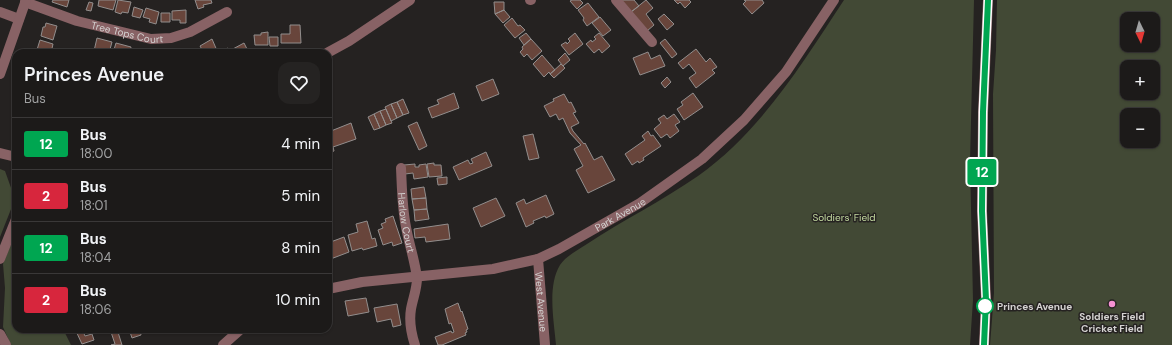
<!DOCTYPE html>
<html lang="en">
<head>
<meta charset="utf-8">
<style>
	body { margin:0; font-family:"DM Sans",sans-serif; background:#252322; color:#f1f3f6; height:100vh; display:flex; flex-direction:column; font-size:15px; white-space:nowrap }
	* { box-sizing:border-box; margin:0 }
	p { font-size:13px; color:#a0a1a2 }
	.icon { flex:none; width:22px; height:22px; fill:none; stroke:currentColor; stroke-width:2; stroke-linecap:round; stroke-linejoin:round }
	.map { position:relative; flex:1; overflow:hidden }
	.side { position:absolute; left:12px; top:49px; width:320px; height:284px; display:flex; flex-direction:column; background:#1c1a19; border-radius:12px; box-shadow:0 1px 3px #0004,0 0 0 1px #3a3838 }
	.side>* { flex:none }
	.badge { padding:0 8px; border-radius:3px; font-size:14px; line-height:26px }
	.needle { width:26px; rotate:175deg }
	.buttons { position:absolute; left:1120px; top:12px; display:grid; gap:8px }
	.buttons a { display:grid; place-items:center; width:40px; height:40px; border-radius:8px; background:#1c1a19; box-shadow:0 1px 3px #0004,0 0 0 1px #3a3838; font-size:20px }
	.map>.badge { position:absolute; translate:-50% -50%; box-shadow:0 0 0 2px #fff }
	.round { display:grid; place-items:center; flex:none; width:42px; height:42px; border-radius:12px; background:#252322 }
	.overview { display:flex; align-items:center; justify-content:space-between; height:68px; padding:0 12px }
	h1 { font-size:19px; font-weight:600; line-height:30px }
	ul { padding:0; list-style:none }
	li { display:flex; align-items:center; gap:12px; height:52px; padding:0 12px; border-top:1px solid #3a3838 }
	li div { flex:1 }
	li b { display:block; font-size:15px }
	li em { font-style:normal }
	li .badge { min-width:44px; font-weight:700; text-align:center }
	.map>svg:first-child { display:block }
	.green { fill:#424935; fill-rule:evenodd }
	.building { fill:#68453b; stroke:#928e8d }
	.lines { fill:none; stroke-linecap:round; stroke-linejoin:round }
	.minor { stroke:#886265; stroke-width:10 }
	.line-casing { stroke:#fff; stroke-width:9 }
	.line { stroke:#00a651; stroke-width:6 }
	.poi-dot { fill:#f591d2; stroke:#252221; stroke-width:1.5 }
	.stop-dot { fill:#fff; stroke:#00a651; stroke-width:2 }
	.labels { text-anchor:middle; stroke-width:3; stroke-linejoin:round; paint-order:stroke }
	.street-label { font-size:10px; fill:#d4d2d1; stroke:#252221 }
	.park-label { font-size:10px; fill:#c5dba1; stroke:#252221 }
	.stop-label { font-size:10px; font-weight:bold; fill:#d4d2d1; stroke:#252221; text-anchor:start }
	.poi-label { font-size:10px; font-weight:bold; fill:#d4d2d1; stroke:#252221 }
</style>
</head>
<body>
<div class="map">
<svg width="1172" height="345" viewBox="0 0 1172 345">
	<rect width="100%" height="100%" fill="#252221"/>
	<path class="green" d="M844,0H974L970,161L973,300L970,345H556C554,321 547,286 560,265C566,256 578,250 587,244C623,220 662,201 698,176C761,131 802,64 844,0Z
		M997,0H1172V345H990L994,293L993,94L996,50ZM1127,19H1153V45H1127ZM1127,67H1153V93H1127ZM1127,115H1153V141H1127Z
		M0,169L5,171L15,199L0,237Z
		M16,231V329H63L71,345H11L3,327L5,288L3,264Z"/>
	<path class="building" d="M53,0H69L67,7L52,2Z
		M99,0H116L113,10L98,6Z
		M118,0L131,2L128,13L122,12L121,14L115,12Z
		M195,0H211L212,3L203,5L204,7L198,9Z
		M572,0H580L583,3L577,9L570,1Z
		M621,0H634L639,6L631,12Z
		M646,0L653,8L646,14L654,25L647,31L631,12Z
		M674,0H689L691,2L685,8L680,2L678,4Z
		M744,0H762L764,3L752,14L743,4L746,1Z
		M89,2L93,3L91,11L86,10Z
		M494,2H504V10L495,14Z
		M588,3L599,17L587,26L583,20L584,18L578,10Z
		M134,7L143,10L140,18L132,16Z
		M146,8L159,12L156,24L149,22L150,19L143,17Z
		M186,10V23H180V20H172V11Z
		M504,10L510,17L503,23L495,14Z
		M161,13H170V22H161Z
		M664,14L674,24L667,30L658,19Z
		M600,17L611,30L603,36L592,23Z
		M512,18L518,26L520,25L525,30L515,38L504,25Z
		M46,23L57,26L53,40L41,36L43,27H45Z
		M290,25H300L301,43H281V34H290Z
		M268,32V45H255L254,35H261V33Z
		M526,33L531,39L524,45L519,38Z
		M575,33L583,44L569,55L561,45L566,42L567,44L570,41L568,39Z
		M599,33L610,46L602,53L599,49L594,53L586,44L591,40L592,42L596,39L594,37Z
		M269,37H278V46H270Z
		M97,38L112,42L109,53H101L94,51Z
		M212,39L218,53H204L200,46Z
		M531,39L542,51L532,60L527,54L524,57L520,52L523,49L522,47Z
		M665,39L677,54L672,58L660,43Z
		M40,40L53,44L51,53H36Z
		M116,43L131,47L130,53H113Z
		M244,43L249,53H233L231,50Z
		M228,48L230,53H221L220,52Z
		M696,49L706,62L710,58L717,67L712,70L715,73L696,88L689,78L696,73L689,64L683,69L678,63Z
		M193,51V53H177V52Z
		M648,52L651,59L660,55L665,66L640,75L633,58Z
		M565,53L570,60L563,66L558,60Z
		M542,55L555,70L550,74L549,72L544,77L533,64Z
		M561,64L565,68L554,78L550,74Z
		M667,77L671,82L665,88L661,83Z
		M493,79L499,94L482,101L476,86Z
		M454,93L459,108L432,118L428,108L439,104L437,100Z
		M693,93L703,107L684,120L677,109L683,105L681,102Z
		M564,94L569,103L571,102L576,112L573,113L579,123L571,127L573,131L584,144L585,143L594,160L602,156L615,180L588,193L576,170L583,166L574,149L581,145L570,133L563,118L559,120L556,114L550,117L544,106L554,101L553,99Z
		M403,99L409,113L403,115L397,102Z
		M397,102L403,115L397,118L391,104Z
		M391,104L397,118L391,121L385,107Z
		M386,109L392,123L386,125L380,111Z
		M16,110V123L12,122Z
		M380,111L386,125L380,128L374,114Z
		M374,114L380,128L374,130L368,117Z
		M674,114L680,122L675,125L679,131L670,138L667,134L661,138L654,129L661,123L658,119L664,115L667,119Z
		M417,122L427,146L419,150L408,126Z
		M351,123L356,139L333,147L334,151L328,153V136H332L331,131Z
		M648,131L651,136L653,135L661,146L643,158L644,160L639,163L638,161L632,165L625,154L645,140L642,136Z
		M533,134L539,158L529,160L523,136Z
		M486,152L492,166L459,180L453,167L468,160L470,164L473,163L471,159Z
		M434,163V165H441L442,176L429,177L427,164Z
		M415,164V167H419V165L426,164L428,177L414,179L413,173L405,174L404,165Z
		M447,177V184L438,185L437,178Z
		M424,187L426,198L412,199L411,189Z
		M546,195L554,214L546,218L545,216L533,221L534,223L526,227L516,203L524,199L526,204Z
		M426,198L427,209L414,210L412,199Z
		M496,198L505,216L481,227L473,208Z
		M427,209L429,219L415,221L414,210Z
		M393,216L402,243L393,246L392,242L383,245L378,230L383,228L381,224L386,222L385,219Z
		M367,221L372,239L375,238L377,246L363,250L362,248L352,251L348,235L358,232L356,224Z
		M448,224L450,239L426,242L425,237L415,238L414,229Z
		M344,237L349,252L328,260V243Z
		M366,298L369,312L348,316L345,301Z
		M458,303L461,312L462,311L468,329L466,330L467,332L465,333L466,335L442,345H438L435,337L451,331L452,333L454,332L451,323L449,324L445,309Z
		M397,304L401,325L393,327L391,319L377,322L374,308Z
		M75,329H82L85,336L92,334L94,340L82,344Z
		M110,329H117L122,345H111L115,344Z
		M129,329H140L141,335L132,338Z"/>
	<g class="lines">
		<g class="minor">
			<path d="M530,0H531"/>
			<path d="M616,0L652,42"/>
			<path id="s1" d="M25,2L77,21L151,39L171,38L190,32L227,12"/>
			<path d="M0,12L19,19"/>
			<path d="M327,53L349,41L410,0"/>
			<path d="M0,74L26,0"/>
			<path d="M0,153L16,157"/>
			<path id="s2" d="M401,168C402,188 402,207 406,227C409,244 415,261 417,278C417,289 413,298 411,309C409,321 411,333 415,345"/>
			<path d="M0,259L16,219"/>
			<path id="s3" d="M538,259L545,345"/>
			<path id="s4" d="M328,289L362,282L493,269L538,259L559,249L640,203L702,159L744,120L786,72L834,0"/>
			<path d="M0,334L6,345"/>
			<path d="M223,345L241,329"/>
			<path d="M984,345L986,300L982,211L983,113L988,0"/>
		</g>
	</g>
	<g class="lines">
		<defs>
			<path id="line" d="M984,345L986,300L982,211L983,112L988,0"/>
		</defs>
		<use href="#line" class="line-casing"/>
		<use href="#line" class="line"/>
	</g>
	<circle class="poi-dot" cx="1112" cy="304" r="4"/>
	<circle class="stop-dot" cx="985" cy="306" r="8"/>
	<g class="labels">
		<g class="street-label">
			<text dy="4" stroke="none"><textPath href="#s1" startOffset="107">Tree Tops Court</textPath></text>
			<text dy="4" stroke="none"><textPath href="#s4" startOffset="306">Park Avenue</textPath></text>
			<text dy="4" stroke="none"><textPath href="#s2" startOffset="55">Harlow Court</textPath></text>
			<text dy="4" stroke="none"><textPath href="#s3" startOffset="43">West Avenue</textPath></text>
		</g>
		<g class="park-label">
			<text x="844" y="221">Soldiers' Field</text>
		</g>
		<g class="stop-label">
			<text x="997" y="310">Princes Avenue</text>
		</g>
		<g class="poi-label">
			<text x="1112" y="320">Soldiers Field<tspan x="1112" dy="12">Cricket Field</tspan></text>
		</g>
	</g>
</svg>
<div class="buttons">
<a><svg class="needle" viewBox="-14 -14 28 28"><path d="M0-13l5 13h-10z" fill="#e53935"/><path d="M0 13l5-13h-10z" fill="#a0a1a2"/></svg></a>
<a>+</a>
<a>−</a>
</div>
<b class="badge" style="left:982px;top:172px;background:#00a651;color:#fff">12</b>
<section class="side">
<div class="overview"><div><h1>Princes Avenue</h1><p>Bus</p></div><a class="round"><svg class="icon" aria-label="heart" viewBox="0 0 24 24"><path d="M12 20l-8-8c-3-5 5-10 8-4 3-6 11-1 8 4z"/></svg></a></div>
<ul>
<li><span class="badge" style="background:#00a651;color:#fff">12</span><div><b>Bus</b><p>18:00</p></div><em>4 min</em></li>
<li><span class="badge" style="background:#d7263d;color:#fff">2</span><div><b>Bus</b><p>18:01</p></div><em>5 min</em></li>
<li><span class="badge" style="background:#00a651;color:#fff">12</span><div><b>Bus</b><p>18:04</p></div><em>8 min</em></li>
<li><span class="badge" style="background:#d7263d;color:#fff">2</span><div><b>Bus</b><p>18:06</p></div><em>10 min</em></li>
</ul>
</section>
</div>
</body>
</html>
